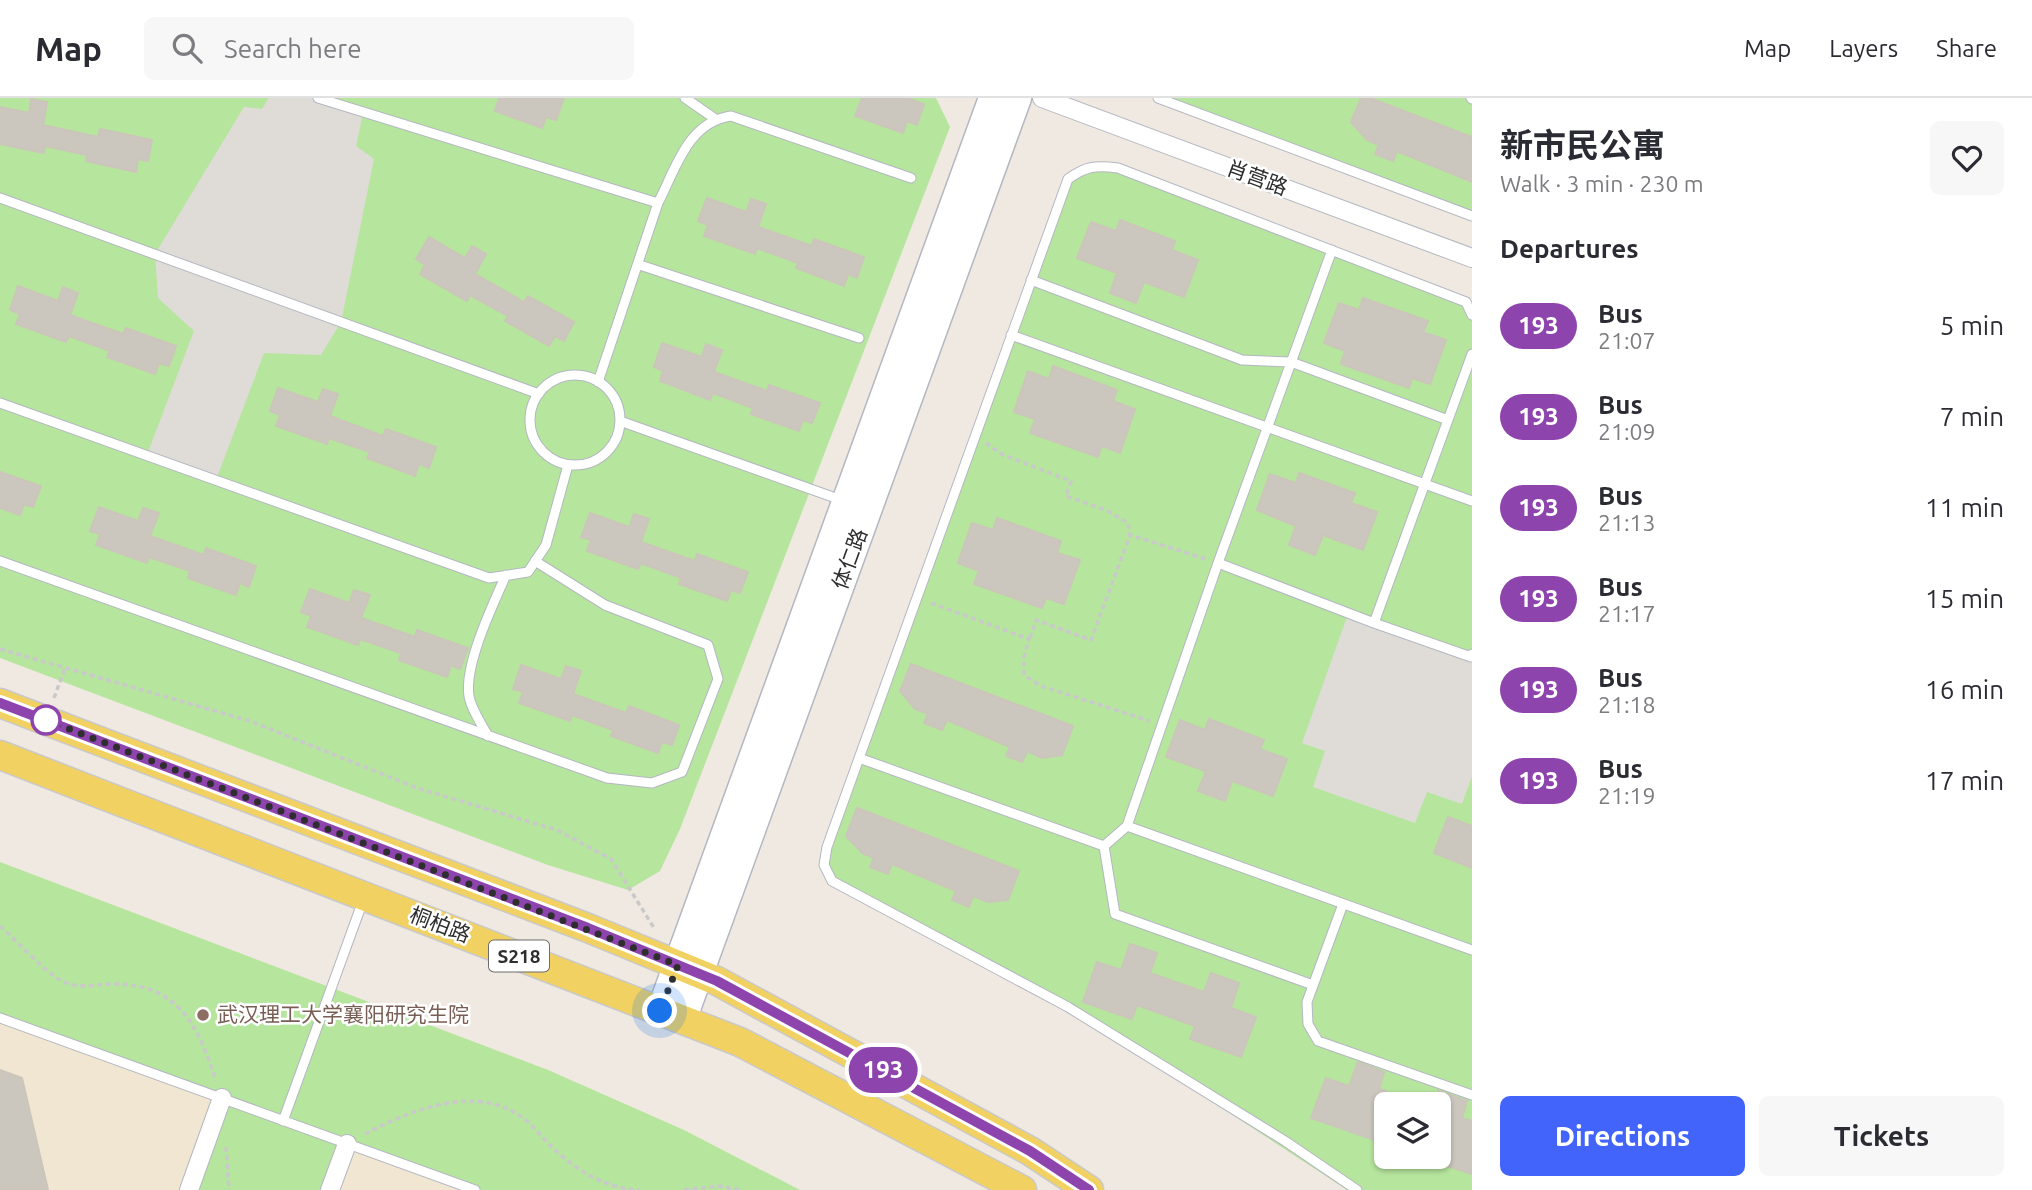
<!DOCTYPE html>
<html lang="en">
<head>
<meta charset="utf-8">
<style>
	body { margin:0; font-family:Ubuntu,"Noto Sans SC",sans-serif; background:#f7f7f7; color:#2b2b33; height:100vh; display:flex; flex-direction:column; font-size:26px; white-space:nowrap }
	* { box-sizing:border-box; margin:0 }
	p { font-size:23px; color:#7c7c81 }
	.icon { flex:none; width:38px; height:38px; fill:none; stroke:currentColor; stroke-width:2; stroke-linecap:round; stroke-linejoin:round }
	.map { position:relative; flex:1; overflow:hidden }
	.panel { display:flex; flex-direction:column; background:#fff; width:560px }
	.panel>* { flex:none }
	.badge { padding:0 14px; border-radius:23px; font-size:24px; line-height:46px }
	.fabs { position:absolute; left:1374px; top:994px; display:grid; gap:14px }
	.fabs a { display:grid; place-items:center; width:77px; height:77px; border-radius:10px; background:#fff; box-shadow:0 2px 5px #0004; font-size:35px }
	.you { position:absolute; width:35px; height:35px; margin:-18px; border:5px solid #fff; border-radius:50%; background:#1a73e8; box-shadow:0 0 0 10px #1a73e833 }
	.map>.badge { position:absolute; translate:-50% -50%; box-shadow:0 0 0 4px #fff }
	h2 { padding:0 28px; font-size:26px; line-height:63px }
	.round { display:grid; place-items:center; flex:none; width:74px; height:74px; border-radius:10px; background:#f7f7f7 }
	.overview { display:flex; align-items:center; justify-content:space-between; height:119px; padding:0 28px }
	h1 { font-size:33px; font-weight:700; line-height:52px }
	.action { display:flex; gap:14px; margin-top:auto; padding:14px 28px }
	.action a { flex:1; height:80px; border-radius:10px; background:#4264fb; color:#fff; font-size:28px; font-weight:700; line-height:80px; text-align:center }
	.action a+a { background:#f7f7f7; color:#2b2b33 }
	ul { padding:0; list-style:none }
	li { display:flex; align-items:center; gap:21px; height:91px; padding:0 28px }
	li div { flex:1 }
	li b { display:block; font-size:26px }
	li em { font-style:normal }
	li .badge { min-width:77px; font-weight:700; text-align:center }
	header { display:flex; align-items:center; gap:42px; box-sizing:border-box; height:98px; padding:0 35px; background:#fff; border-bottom:2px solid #e1e1e2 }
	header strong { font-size:33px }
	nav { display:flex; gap:38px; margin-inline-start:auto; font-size:24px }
	.search { width:490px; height:63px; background:#f7f7f7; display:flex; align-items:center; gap:18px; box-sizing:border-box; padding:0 24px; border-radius:10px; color:#7c7c81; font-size:26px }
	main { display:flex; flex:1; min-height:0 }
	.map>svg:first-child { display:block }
	.education { fill:#f0e6d1 }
	.green { fill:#b6e59e; fill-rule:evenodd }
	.plaza { fill:#dfdcd8 }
	.building { fill:#cbc7bf; stroke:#cbc5ba; stroke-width:2 }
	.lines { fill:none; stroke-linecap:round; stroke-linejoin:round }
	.lane-casing { stroke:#b4b7c1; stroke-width:11 }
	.street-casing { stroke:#b4b7c1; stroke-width:20 }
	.secondary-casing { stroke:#b4b7c1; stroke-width:29 }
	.primary-casing { stroke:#c9c9c9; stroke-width:31 }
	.path { stroke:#c9c9c9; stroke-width:3.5; stroke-dasharray:5 3.5; stroke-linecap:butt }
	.lane { stroke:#fff; stroke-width:9 }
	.street { stroke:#fff; stroke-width:18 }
	.secondary { stroke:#fff; stroke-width:26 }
	.primary { stroke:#f2d163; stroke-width:28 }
	.line-casing { stroke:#fff; stroke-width:16 }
	.line { stroke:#8e44ad; stroke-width:10 }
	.walk { stroke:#2e2e2e; stroke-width:7; stroke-dasharray:0 12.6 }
	.stop-dot { fill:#fff; stroke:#8e44ad; stroke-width:3.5 }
	.education-dot { fill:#8d6e63; stroke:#fff; stroke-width:2.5 }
	.labels { text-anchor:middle; stroke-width:5; stroke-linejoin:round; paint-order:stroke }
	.shield { fill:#fff; stroke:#6d6d6d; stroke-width:2 }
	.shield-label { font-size:19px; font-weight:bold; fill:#2e2e2e }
	.street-label { font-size:21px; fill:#2e2e2e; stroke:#fff }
	.education-label { font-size:21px; fill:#785e54; stroke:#fff; text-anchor:start }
</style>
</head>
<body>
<header>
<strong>Map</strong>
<div class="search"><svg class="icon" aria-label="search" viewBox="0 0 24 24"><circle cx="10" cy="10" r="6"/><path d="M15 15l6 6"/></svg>Search here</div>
<nav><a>Map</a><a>Layers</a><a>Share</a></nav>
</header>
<main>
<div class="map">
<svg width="1472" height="1092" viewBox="0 0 1472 1092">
	<rect width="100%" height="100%" fill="#efe9e1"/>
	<path class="education" d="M0,764L548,972L684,1032L800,1092H0Z"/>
	<path class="green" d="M0,0H936L950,29L680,731L660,773L628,792L548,767L0,560Z
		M1158,0H1472V118Z
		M1084,70H1118L1472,206V1092H1347L1068,909L832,783L824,767L1068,81ZM1386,1006H1438V1059H1386Z
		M0,764L548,972L684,1032L800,1092H475L348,1046L330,1092H189L222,1000L0,920Z"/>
	<path class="plaza" d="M269,0H318L363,15L356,48L374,61L341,224L321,257L264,255L216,382L147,357L194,233L158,200L155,156L244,9L262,11Z
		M1348,516L1472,560V678L1462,706L1427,694L1415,725L1313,689L1325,653L1302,645Z"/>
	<path class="building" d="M499,0H564L556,22L546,19L542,30L495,13Z
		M862,0H907L924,6L917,27L907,23L903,35L855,18Z
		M1361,0H1370L1472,39V84L1397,53L1393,63L1375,56L1379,47L1367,42L1351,24Z
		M31,1L47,4L43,27L98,39L100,31L152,42L148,63L138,61L136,74L86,63L87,57L45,48L44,55L0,46V9L29,15Z
		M707,100L746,114L751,101L766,106L758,129L812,148L814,141L864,159L857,180L848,176L844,188L796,170L798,165L757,150L755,156L704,138L708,127L698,123Z
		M1120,122L1175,143L1172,152L1198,162L1184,199L1144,184L1136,205L1110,195L1117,175L1077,160L1091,124L1116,133Z
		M429,139L465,160L472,148L486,156L475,176L524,204L528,198L574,224L564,243L555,238L549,248L505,223L508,218L470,197L467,203L420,176L425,167L416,161Z
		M18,188L58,203L63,189L78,195L70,217L123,236L126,230L176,248L169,268L159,265L155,276L107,259L110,253L69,238L66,244L16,226L20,216L10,212Z
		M1363,200L1428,223L1423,234L1446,242L1430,286L1412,280L1409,290L1341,266L1345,253L1324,245L1339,205L1359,212Z
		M662,245L702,259L706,246L722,252L714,274L767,293L769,287L820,305L812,325L803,322L799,333L751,316L753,310L713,295L710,302L660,283L663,273L654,269Z
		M1053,268L1117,292L1113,303L1135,311L1120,355L1102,348L1098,359L1030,335L1035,321L1014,314L1028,273L1049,281Z
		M278,290L318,304L323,291L338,296L330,318L383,338L386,331L436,349L429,370L419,366L415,378L367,360L370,354L329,340L327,346L276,328L280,317L270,313Z
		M0,374L41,388L33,409L24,406L20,417L0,410Z
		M1299,375L1355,395L1351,405L1377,414L1363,452L1323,437L1315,457L1289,447L1296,428L1257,412L1270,376L1296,385Z
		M99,409L138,423L143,410L159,415L150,438L204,457L206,450L256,468L249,489L240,485L236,497L188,480L190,473L149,459L147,465L96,447L100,436L90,433Z
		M590,415L629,429L634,416L649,421L641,444L695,463L697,456L748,474L740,495L731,492L727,503L679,486L681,480L641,465L638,471L587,453L591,442L581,439Z
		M997,420L1061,443L1057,455L1080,462L1064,506L1046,500L1042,510L974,486L979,473L958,465L972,425L993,432Z
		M310,491L349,505L354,492L370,497L361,520L415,539L417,532L468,550L460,571L451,567L447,579L399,562L401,555L360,541L358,547L307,529L311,518L301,514Z
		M911,566L1073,628L1062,657L1042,660L1027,653L1022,664L1006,658L1010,649L947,622L942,632L924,625L928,616L915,611L900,593Z
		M521,567L561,581L566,568L581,573L573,596L626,615L629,608L679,627L672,647L662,644L658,655L611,638L613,632L572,617L570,623L519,605L523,594L513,591Z
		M1209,621L1264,642L1260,651L1287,661L1273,698L1232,683L1225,703L1198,693L1206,673L1166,659L1180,622L1205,632Z
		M857,710L1019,773L1008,802L988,804L973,798L969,809L952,802L956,793L892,766L888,776L870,769L874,760L862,755L846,738Z
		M1448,719L1472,728V770L1434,755Z
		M1130,846L1157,855L1150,875L1204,894L1211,875L1239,885L1231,910L1256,919L1241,959L1190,941L1195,928L1137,907L1132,921L1083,904L1097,864L1121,872Z
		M1358,964L1384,974L1379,991L1386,993V1046L1311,1020L1326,980L1349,988Z
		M0,972L22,980L48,1092H0Z
		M1438,993L1467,1003L1462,1020L1472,1023V1076L1438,1065Z"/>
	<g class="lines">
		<defs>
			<path id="lane" d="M318,0L658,105L598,284
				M685,0L714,20
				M1158,0L1472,118
				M1471,0L1472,1
				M0,100L539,296
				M658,105C676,70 688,24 731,18L911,80
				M640,167L859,240
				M1031,182L1242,262L1291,264L1448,322
				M1011,237L1472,403
				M1472,256L1374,525L1471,559L1472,556
				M530 322a45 45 0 1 1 90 0a45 45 0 1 1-90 0Z
				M0,305L489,480L528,474L546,447L568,367
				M620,323L844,403
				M0,463L607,680L652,685L682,674L718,581L708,547L605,507L535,463
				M1218,465L1332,152
				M488,638C482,627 471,611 469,598C464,567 493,506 506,477
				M859,660L1104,748L1127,728L1472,852
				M1127,728L1218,465L1374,525
				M1104,748L1115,816L1313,887
				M1343,806L1307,904L1308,926L1318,943L1472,997
				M0,920L475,1092
				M283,1023L364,800
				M1357,1092L1285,1043L1068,909L832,783L824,767L827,749L1068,81C1086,68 1096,67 1118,70L1466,204L1472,217"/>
			<path id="street" d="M1042,0L1472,160
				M189,1092L222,1000
				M330,1092L347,1046"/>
			<path id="secondary" d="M660,913L992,0
				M683,922L1018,0"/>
			<path id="primary" d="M0,605L588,830L717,883L1030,1053L1089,1092
				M0,657L740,944L1022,1092"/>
		</defs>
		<use href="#lane" class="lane-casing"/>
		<use href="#street" class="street-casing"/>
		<use href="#secondary" class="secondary-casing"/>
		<use href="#primary" class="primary-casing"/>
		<path class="path" d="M986,345L1003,357L1071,383L1066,398L1106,412L1128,425L1130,437L1206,461
			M931,505L1029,541L1024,559V577L1041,588L1150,623
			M1030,540L1036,522L1091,542L1130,437
			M0,551L250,623L417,690L557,732L611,761L654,830
			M54,600L65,570
			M0,828C16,842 43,872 60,882C79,893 98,885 118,886C180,888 199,930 216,983
			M365,1036C410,1012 477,985 523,1020C532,1026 539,1036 546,1043C571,1069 602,1090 639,1092
			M226,1049L229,1092
			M684,1092L719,1088L741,1092"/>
		<use href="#lane" class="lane"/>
		<use href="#street" class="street"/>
		<use href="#secondary" class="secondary"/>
		<use href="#primary" class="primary"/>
	</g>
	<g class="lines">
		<defs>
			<path id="line" d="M0,605L588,830L717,883L1030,1053L1089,1092"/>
		</defs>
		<use href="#line" class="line-casing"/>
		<use href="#line" class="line"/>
		<path class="walk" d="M46,622L678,867L660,913"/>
	</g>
	<circle class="stop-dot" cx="46" cy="622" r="14"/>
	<circle class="education-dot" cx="203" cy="917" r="7"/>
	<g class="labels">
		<rect class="shield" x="489" y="842.5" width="60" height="31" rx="5"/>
		<g class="shield-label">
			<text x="519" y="865">S218</text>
		</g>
		<g class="street-label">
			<text transform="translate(1257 80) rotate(20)" y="7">肖营路</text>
			<text transform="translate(850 461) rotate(-70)" y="7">体仁路</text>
			<text transform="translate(440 827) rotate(21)" y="7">桐柏路</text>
		</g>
		<g class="education-label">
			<text x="217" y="924">武汉理工大学襄阳研究生院</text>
		</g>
	</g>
</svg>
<div class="fabs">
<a><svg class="icon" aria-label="layers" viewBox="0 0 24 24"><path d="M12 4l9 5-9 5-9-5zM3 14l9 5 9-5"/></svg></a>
</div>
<div class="you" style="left:660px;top:913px"></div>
<b class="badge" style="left:883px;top:972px;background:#8e44ad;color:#fff">193</b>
</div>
<section class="panel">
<div class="overview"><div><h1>新市民公寓</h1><p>Walk · 3 min · 230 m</p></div><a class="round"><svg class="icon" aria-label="heart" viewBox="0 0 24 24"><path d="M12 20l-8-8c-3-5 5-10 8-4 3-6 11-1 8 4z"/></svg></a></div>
<h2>Departures</h2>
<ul>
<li><span class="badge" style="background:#8e44ad;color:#fff">193</span><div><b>Bus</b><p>21:07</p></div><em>5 min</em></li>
<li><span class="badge" style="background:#8e44ad;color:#fff">193</span><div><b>Bus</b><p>21:09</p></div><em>7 min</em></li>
<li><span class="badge" style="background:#8e44ad;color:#fff">193</span><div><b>Bus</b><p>21:13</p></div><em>11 min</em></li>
<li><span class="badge" style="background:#8e44ad;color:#fff">193</span><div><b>Bus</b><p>21:17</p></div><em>15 min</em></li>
<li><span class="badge" style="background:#8e44ad;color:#fff">193</span><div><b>Bus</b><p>21:18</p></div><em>16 min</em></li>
<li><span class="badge" style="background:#8e44ad;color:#fff">193</span><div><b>Bus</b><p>21:19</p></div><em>17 min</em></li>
</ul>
<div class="action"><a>Directions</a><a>Tickets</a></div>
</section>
</main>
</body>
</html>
